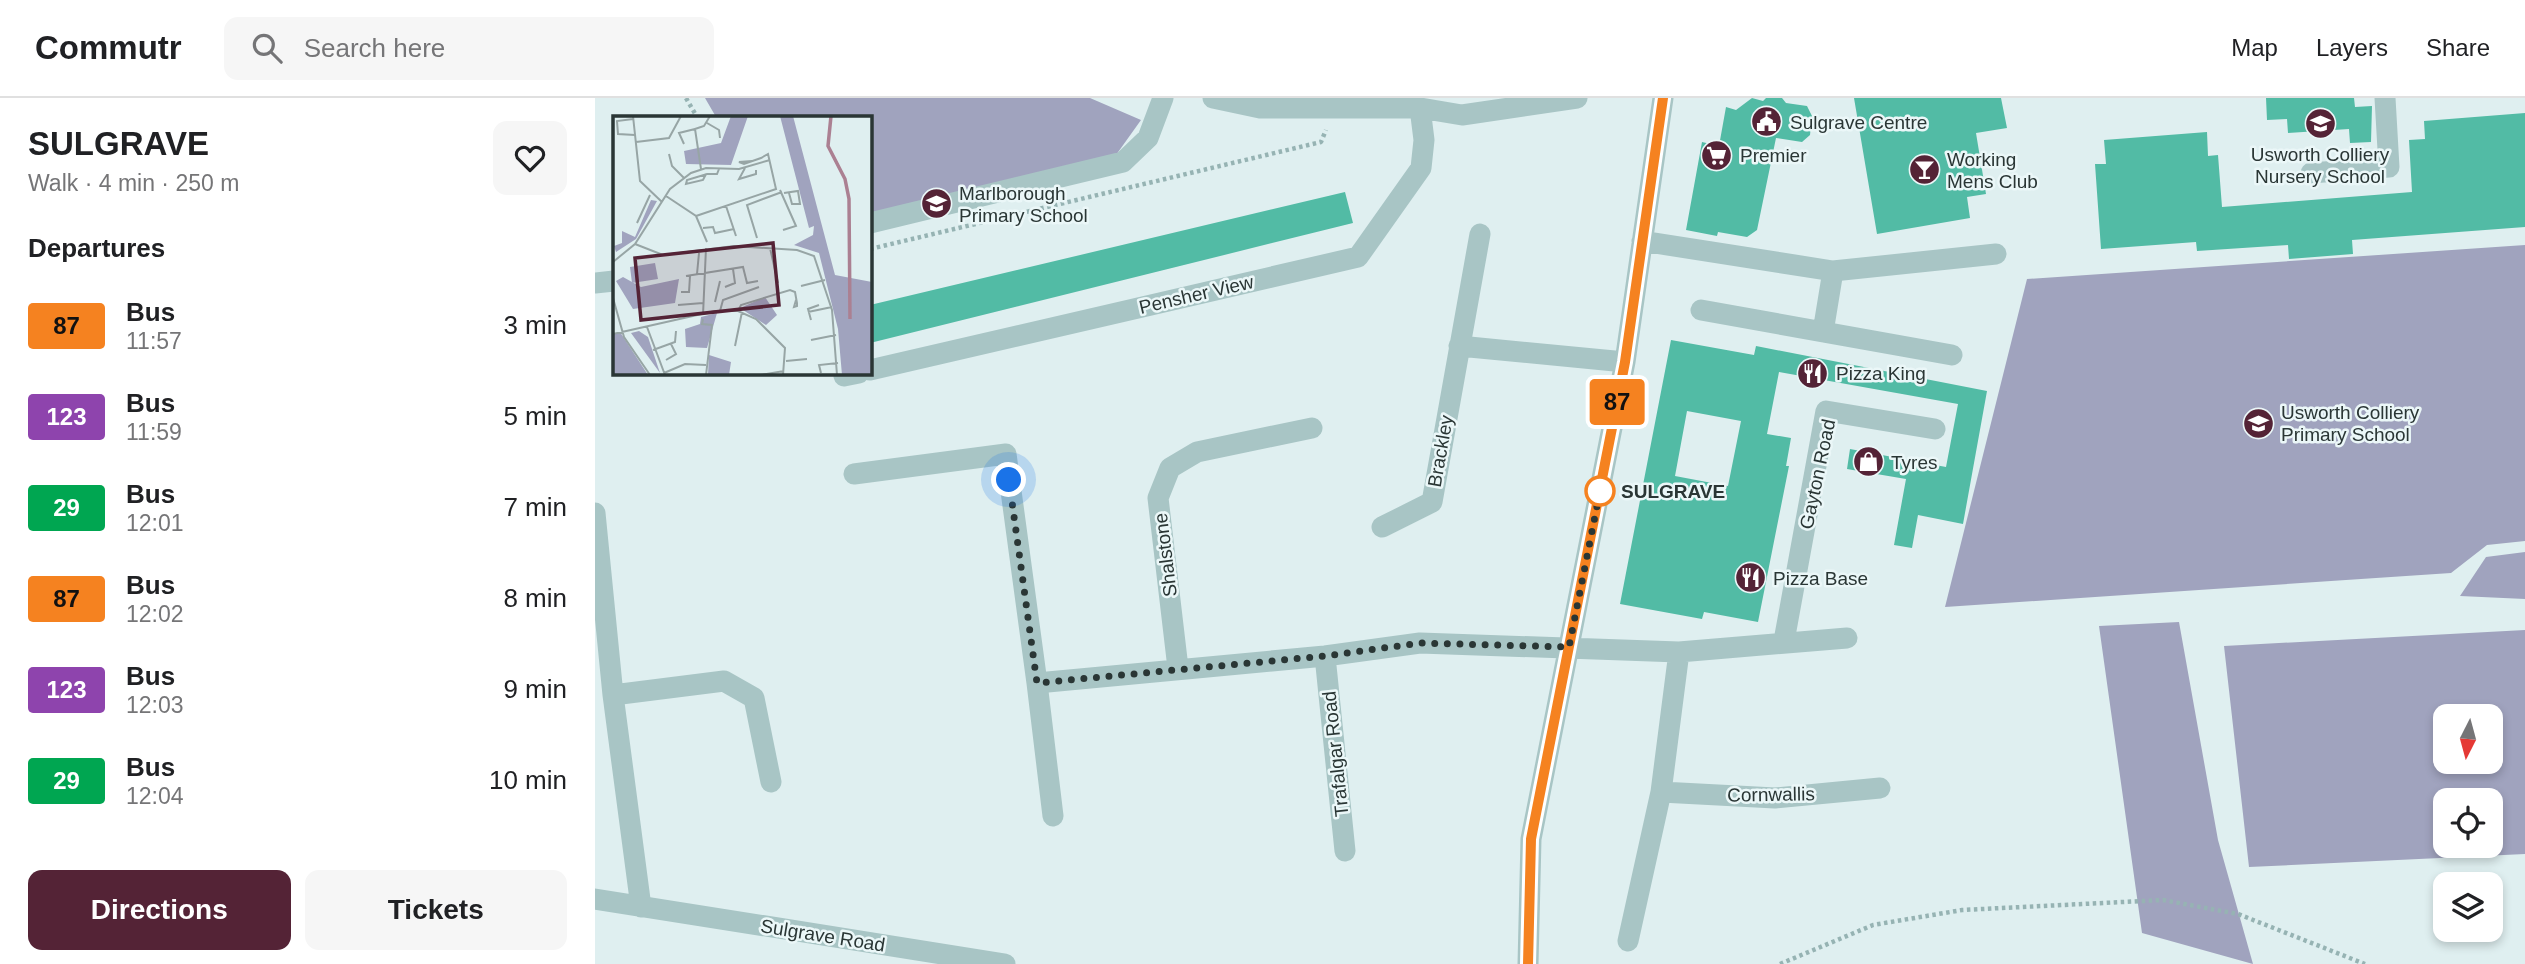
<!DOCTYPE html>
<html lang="en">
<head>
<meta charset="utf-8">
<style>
	body { margin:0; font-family:Arial,sans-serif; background:#f6f6f6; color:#202124; height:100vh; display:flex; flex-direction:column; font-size:26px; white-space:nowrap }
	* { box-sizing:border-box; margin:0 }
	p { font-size:23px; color:#757577 }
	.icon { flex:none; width:38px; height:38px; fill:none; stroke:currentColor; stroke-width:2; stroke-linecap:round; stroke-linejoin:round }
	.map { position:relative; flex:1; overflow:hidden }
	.sheet { display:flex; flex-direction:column; background:#fff; width:595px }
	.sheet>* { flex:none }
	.badge { padding:0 14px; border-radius:5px; font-size:24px; line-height:46px }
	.needle { width:46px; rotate:186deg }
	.tools { position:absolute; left:1838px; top:606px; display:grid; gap:14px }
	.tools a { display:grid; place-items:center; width:70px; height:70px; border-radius:14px; background:#fff; box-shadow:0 4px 10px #0003; font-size:35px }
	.you { position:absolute; width:35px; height:35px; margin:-18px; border:5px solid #fff; border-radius:50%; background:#1a73e8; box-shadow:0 0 0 10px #1a73e833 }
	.map>.badge { position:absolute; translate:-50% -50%; box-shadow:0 0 0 4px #fff }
	h2 { padding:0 28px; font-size:26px; line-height:63px }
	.round { display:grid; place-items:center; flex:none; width:74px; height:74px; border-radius:14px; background:#f6f6f6 }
	.head { display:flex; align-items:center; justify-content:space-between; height:119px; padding:0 28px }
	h1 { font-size:33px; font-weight:700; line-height:52px }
	.cta { display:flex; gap:14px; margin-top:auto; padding:14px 28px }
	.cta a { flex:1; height:80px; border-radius:14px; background:#542336; color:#fff; font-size:28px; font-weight:700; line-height:80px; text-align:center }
	.cta a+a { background:#f6f6f6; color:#202124 }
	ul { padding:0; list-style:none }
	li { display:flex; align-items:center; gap:21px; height:91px; padding:0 28px }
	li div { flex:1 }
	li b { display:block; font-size:26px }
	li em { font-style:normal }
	li .badge { min-width:77px; font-weight:700; text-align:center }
	header { display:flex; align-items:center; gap:42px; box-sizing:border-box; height:98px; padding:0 35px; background:#fff; border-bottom:2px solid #e0e0e0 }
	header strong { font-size:33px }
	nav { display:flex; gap:38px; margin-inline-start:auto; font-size:24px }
	.search { width:490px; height:63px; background:#f6f6f6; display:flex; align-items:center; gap:18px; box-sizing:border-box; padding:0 24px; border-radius:14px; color:#757577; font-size:26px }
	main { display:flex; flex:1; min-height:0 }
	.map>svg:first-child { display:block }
	.green { fill:#a0a3be; fill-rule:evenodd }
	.building { fill:#52bba5; fill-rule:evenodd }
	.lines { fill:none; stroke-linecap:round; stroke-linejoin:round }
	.path { stroke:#96b3b3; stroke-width:4.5; stroke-dasharray:3.5 3.5; stroke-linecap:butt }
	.minor { stroke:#a8c5c5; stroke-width:21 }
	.line-casing { stroke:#fff; stroke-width:16 }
	.line { stroke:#f58220; stroke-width:10 }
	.walk { stroke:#2a3635; stroke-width:7; stroke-dasharray:0 12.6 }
	.stop-dot { fill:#fff; stroke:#f58220; stroke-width:3.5 }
	.labels { text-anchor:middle; stroke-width:5; stroke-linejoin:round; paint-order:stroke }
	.poi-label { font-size:19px; fill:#2a3635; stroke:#ebf7f8; text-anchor:start }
	.street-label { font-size:19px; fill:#2a3635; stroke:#ebf7f8 }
	.stop-label { font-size:19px; font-weight:bold; fill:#2a3635; stroke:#ebf7f8; text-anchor:start }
	.inset-river { fill:none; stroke:#ab8092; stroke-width:3.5 }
	.inset-road { fill:none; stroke:#97a5a5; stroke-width:2 }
	.view { fill:#542336; fill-opacity:0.15; stroke:#542336; stroke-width:3.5 }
	.inset-edge { fill:none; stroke:#2a3635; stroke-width:3.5 }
</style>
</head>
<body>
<header>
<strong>Commutr</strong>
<div class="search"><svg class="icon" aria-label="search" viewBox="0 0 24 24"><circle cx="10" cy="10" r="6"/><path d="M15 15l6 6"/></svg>Search here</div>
<nav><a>Map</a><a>Layers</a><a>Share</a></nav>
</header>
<main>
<section class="sheet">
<div class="head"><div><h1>SULGRAVE</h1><p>Walk · 4 min · 250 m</p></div><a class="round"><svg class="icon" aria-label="heart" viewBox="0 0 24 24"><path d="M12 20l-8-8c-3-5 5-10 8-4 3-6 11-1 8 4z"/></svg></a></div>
<h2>Departures</h2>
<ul>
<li><span class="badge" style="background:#f58220;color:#111">87</span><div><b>Bus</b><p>11:57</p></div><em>3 min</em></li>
<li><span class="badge" style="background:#8e44ad;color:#fff">123</span><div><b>Bus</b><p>11:59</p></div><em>5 min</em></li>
<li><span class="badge" style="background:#00a651;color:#fff">29</span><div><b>Bus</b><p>12:01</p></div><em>7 min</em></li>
<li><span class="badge" style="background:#f58220;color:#111">87</span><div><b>Bus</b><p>12:02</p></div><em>8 min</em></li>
<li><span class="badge" style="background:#8e44ad;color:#fff">123</span><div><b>Bus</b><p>12:03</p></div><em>9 min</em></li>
<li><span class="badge" style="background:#00a651;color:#fff">29</span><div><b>Bus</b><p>12:04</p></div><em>10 min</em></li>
</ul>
<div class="cta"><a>Directions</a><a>Tickets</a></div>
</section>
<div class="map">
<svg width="1930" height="866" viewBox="0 0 1930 866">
	<rect width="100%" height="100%" fill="#dfeff0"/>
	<path class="green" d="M110,0H495L546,22L521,57L275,117V19H121Z
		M1930,147V443L1892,447L1856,475L1350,509L1432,181Z
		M1930,454V501L1865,498L1891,459Z
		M1584,524L1623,742L1658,866L1547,835L1504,528Z
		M1930,532V756L1654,769L1629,548ZM1850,618H1895V663H1850ZM1850,702H1895V747H1850Z"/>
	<path class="building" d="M1157,0L1168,3L1171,0H1187L1191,5L1212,8L1217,18L1215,37L1207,44L1181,40L1162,132L1152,139L1123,134L1122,138L1091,132L1107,44L1124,48L1131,9L1141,12Z
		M1259,0H1406L1412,30L1381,35L1391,96L1372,99L1375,120L1282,136Z
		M1671,0H1759L1760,9L1777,8L1776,44L1755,45L1754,31L1693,35L1692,21L1672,22Z
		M1930,15V129L1757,142L1758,156L1694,161L1693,147L1602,153L1601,144L1506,151L1500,66H1511L1509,42L1612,34L1613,58L1623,57L1627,109L1817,94L1814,42L1830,41L1829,23Z
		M750,94L758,125L275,245V207Z
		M1076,242L1159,257L1161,248L1392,293L1368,426L1323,417L1317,450L1299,447L1311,381L1252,371L1255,351L1351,369L1363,306L1184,274L1172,336L1196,340L1191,368H1194L1163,524L1109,514L1107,521L1025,506ZM1092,313L1146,323L1133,388L1080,378Z"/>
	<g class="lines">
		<path class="path" d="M91,0L102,19
			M275,151L726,44L731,32
			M1185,866L1278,827L1367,812L1568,802L1643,816L1770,866"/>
		<path class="minor" d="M618,0L665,10H825L867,17L982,0
			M1716,75L1794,69L1790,0
			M275,125L528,64L553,40L568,0
			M1047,143L1238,173L1401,156
			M0,185L19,183
			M1106,212L1357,257
			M1228,234L1238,173
			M864,248L1030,264
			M275,272L763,159L826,70L829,42L825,10
			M249,278L264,275
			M259,376L411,356L442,585L730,558L825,545L1084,554L1252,540
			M0,415L18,597L46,809
			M787,429L837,404L885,136
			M1189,543L1231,313L1340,331
			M730,558L750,753
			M583,570L563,400L575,370L602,354L717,330
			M442,585L458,718
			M18,597L129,583L159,600L176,684
			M1066,694L1180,700L1285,690
			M0,801L410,866
			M1033,843L1066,694L1084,554
			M933,866L936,741L1030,264L1068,0"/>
	</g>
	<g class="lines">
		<defs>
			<path id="line" d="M933,866L936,741L1030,264L1068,0"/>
		</defs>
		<use href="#line" class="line-casing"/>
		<use href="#line" class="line"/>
		<path class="walk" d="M414,382L442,585L730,558L825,545L974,549L1005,393"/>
	</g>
	<defs>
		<symbol id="civic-disc" viewBox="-11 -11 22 22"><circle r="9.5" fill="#542336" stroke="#ebf7f8"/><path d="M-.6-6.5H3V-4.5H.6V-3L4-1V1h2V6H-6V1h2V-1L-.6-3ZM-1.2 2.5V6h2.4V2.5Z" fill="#fff"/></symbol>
		<symbol id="school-disc" viewBox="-11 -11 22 22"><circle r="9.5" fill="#542336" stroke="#ebf7f8"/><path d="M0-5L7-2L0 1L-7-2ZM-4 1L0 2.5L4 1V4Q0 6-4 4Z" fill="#fff"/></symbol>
		<symbol id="supermarket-disc" viewBox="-11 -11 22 22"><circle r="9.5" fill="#542336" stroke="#ebf7f8"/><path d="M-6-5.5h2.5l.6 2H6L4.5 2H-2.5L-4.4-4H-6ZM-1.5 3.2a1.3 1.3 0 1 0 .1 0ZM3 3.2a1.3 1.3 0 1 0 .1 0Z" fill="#fff"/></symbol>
		<symbol id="bar-disc" viewBox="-11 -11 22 22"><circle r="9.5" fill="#542336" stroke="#ebf7f8"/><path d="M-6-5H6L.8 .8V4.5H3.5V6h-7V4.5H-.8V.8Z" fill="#fff"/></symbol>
		<symbol id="restaurant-disc" viewBox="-11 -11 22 22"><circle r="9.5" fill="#542336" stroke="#ebf7f8"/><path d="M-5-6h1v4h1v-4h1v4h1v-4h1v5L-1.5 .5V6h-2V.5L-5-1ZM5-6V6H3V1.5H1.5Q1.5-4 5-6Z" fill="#fff"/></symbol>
		<symbol id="shop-disc" viewBox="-11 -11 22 22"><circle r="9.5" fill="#542336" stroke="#ebf7f8"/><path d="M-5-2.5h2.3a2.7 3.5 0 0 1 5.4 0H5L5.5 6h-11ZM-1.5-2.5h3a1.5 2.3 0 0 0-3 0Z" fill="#fff"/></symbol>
	</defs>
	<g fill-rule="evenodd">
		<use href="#civic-disc" x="1154" y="6" width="35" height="35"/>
		<use href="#school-disc" x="1708" y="8" width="35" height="35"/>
		<use href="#supermarket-disc" x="1104" y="40" width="35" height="35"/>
		<use href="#bar-disc" x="1312" y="54" width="35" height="35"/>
		<use href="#school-disc" x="324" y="88" width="35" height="35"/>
		<use href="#restaurant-disc" x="1200" y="258" width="35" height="35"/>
		<use href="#school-disc" x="1646" y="308" width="35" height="35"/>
		<use href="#shop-disc" x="1256" y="346" width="35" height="35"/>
		<use href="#restaurant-disc" x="1138" y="462" width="35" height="35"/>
	</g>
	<circle class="stop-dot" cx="1005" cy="393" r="14"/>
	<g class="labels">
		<g class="poi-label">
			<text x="1195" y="31">Sulgrave Centre</text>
			<text x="1725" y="63" text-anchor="middle">Usworth Colliery<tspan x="1725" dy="22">Nursery School</tspan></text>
			<text x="1145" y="64">Premier</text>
			<text x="1352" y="68">Working<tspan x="1352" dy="22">Mens Club</tspan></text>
			<text x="364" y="102">Marlborough<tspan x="364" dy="22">Primary School</tspan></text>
			<text x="1241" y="282">Pizza King</text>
			<text x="1686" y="321">Usworth Colliery<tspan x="1686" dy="22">Primary School</tspan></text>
			<text x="1296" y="371">Tyres</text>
			<text x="1178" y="487">Pizza Base</text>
		</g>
		<g class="street-label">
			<text transform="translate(601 196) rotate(-13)" y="7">Pensher View</text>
			<text transform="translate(845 353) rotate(-80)" y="7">Brackley</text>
			<text transform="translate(1222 376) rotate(-78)" y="7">Gayton Road</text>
			<text transform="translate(570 457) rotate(-97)" y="7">Shalstone</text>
			<text transform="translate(740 656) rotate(-96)" y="7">Trafalgar Road</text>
			<text transform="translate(1176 696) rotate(-1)" y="7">Cornwallis</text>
			<text transform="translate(228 837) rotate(9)" y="7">Sulgrave Road</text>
		</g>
		<g class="stop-label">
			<text x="1026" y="400">SULGRAVE</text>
		</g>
	</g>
	<g transform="translate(18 18)">
		<rect width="259" height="259" fill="#dfeff0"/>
		<path d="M118,0H135L118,49L73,48L71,35L108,27ZM167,0H180L222,159L259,166V259H229L225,213L206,137L181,129L200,119L201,110L196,112ZM38,84L44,85L23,123L3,136L1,130L9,127V115L22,121ZM42,147L45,163L19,167L17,151ZM10,161L28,171L66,163L62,187L20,193L3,165ZM152,181L164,199L153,209L127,192ZM104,197L94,232L73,231L72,213L87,208L88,201ZM26,215L35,221L47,257L18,217ZM7,216L35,259H0V218ZM96,239L118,246L116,259H95Z" fill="#a0a3be"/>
		<path class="inset-river" d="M218,0L215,30L232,63L236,83L237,203"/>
		<path class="inset-road" d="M20,0L27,65L49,86M20,3L4,5L5,18L22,19M94,7L106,14L107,22M23,26L56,22L68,0M71,28L66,17L82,13M56,38L59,50L71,62M132,52L126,63L143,58V54M88,53L82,13L91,10L97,0M93,58L90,64L73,68L74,64L94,58H104L106,53M167,74L183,110L170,114M171,77L185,75L187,88H179L176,77M53,80L83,100L94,126M113,90L123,120M83,100L163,73L155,38L148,42L131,48L126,46L139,45M24,107L37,79M90,112L100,111L102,117L121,113M144,122L134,89L169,76M22,128L50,139L121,130L184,134L201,140L219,194L224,259M157,132L165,167M0,146L22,128L57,73L78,57L93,52L126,53L157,44M84,158L86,137M73,160L130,151L134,167L145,165M188,170L212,164M112,171L122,167L120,153M68,176H76L77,160M0,182L11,221L37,259M102,186L107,165M65,189L90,187M107,195L110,184L146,171M125,195L128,189L177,174L182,176L184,187V190L181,191L183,184M195,196L219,191M90,199L93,132M90,203L89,208L99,209L93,259M198,204L195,193L206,189M34,211L52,259M0,218L102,195H125L143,203L172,232L170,259M198,224L223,219M122,230L129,196M40,234L62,226L63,215M53,244L63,238L58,228M173,245L194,243M51,257L72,248L93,249M208,257L206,249L225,247M148,259L171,255"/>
		<path class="view" d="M160,127L166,189L28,204L22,142Z"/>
		<rect width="259" height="259" class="inset-edge"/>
	</g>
</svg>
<div class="tools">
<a><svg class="needle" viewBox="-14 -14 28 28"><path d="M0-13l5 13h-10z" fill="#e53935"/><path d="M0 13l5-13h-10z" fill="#757577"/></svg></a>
<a><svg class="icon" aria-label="locate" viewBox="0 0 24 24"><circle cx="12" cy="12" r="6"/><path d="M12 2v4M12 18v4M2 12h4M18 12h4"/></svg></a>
<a><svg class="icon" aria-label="layers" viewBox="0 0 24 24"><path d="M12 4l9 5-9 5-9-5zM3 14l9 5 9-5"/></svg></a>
</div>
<div class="you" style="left:414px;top:382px"></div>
<b class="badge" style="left:1022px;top:304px;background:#f58220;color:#111">87</b>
</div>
</main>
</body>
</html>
